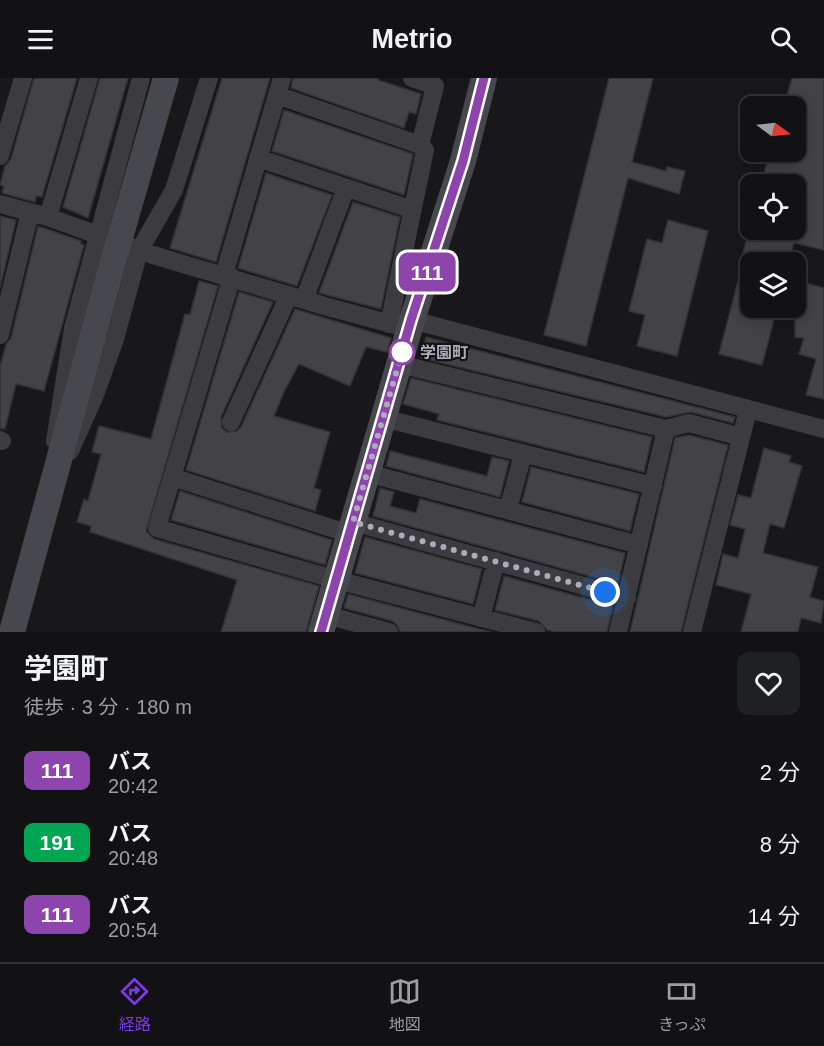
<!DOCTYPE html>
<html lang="ja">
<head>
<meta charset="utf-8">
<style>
	body { margin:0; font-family:Arial,"Noto Sans JP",sans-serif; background:#1f2022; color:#f1f3f6; height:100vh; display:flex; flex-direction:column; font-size:22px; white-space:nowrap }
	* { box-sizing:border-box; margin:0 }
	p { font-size:20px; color:#9c9ea0 }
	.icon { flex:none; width:33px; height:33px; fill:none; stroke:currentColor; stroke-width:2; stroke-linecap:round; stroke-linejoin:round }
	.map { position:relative; height:554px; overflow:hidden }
	.side { display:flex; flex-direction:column; background:#121214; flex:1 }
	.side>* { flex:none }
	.badge { padding:0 12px; border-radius:9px; font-size:21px; line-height:39px }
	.needle { width:39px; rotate:105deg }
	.fabs { position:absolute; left:740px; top:18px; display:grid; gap:12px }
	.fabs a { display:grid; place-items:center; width:66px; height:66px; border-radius:12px; background:#121214; box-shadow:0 3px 15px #0003,0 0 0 2px #313234; font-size:30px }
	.you { position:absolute; width:30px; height:30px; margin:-15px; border:4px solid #fff; border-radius:50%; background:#1a73e8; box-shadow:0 0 0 9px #1a73e833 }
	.map>.badge { position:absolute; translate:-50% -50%; box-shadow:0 0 0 3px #fff }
	.round { display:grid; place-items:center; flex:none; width:63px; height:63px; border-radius:12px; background:#1f2022 }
	.summary { display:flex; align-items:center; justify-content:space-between; height:102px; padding:0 24px }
	h1 { font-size:28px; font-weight:700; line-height:45px }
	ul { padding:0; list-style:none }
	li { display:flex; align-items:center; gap:18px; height:72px; padding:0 24px }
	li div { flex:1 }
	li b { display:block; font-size:22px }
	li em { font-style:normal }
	li .badge { min-width:66px; font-weight:700; text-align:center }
	header { display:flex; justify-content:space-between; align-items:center; height:78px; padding:0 24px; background:#121214; font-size:27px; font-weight:700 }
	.tabs { display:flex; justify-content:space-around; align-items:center; height:84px; border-top:2px solid #313234; background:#121214; font-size:16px; color:#9c9ea0 }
	.tabs a { display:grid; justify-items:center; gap:3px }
	.tabs .selected { color:#7c3aed }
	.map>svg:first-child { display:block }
	.building { fill:#424247; stroke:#333236; stroke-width:1.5 }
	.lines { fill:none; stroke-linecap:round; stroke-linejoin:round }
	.street { stroke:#3b3b40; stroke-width:18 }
	.secondary { stroke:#47484e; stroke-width:26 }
	.secondary-bridge { stroke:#47484e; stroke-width:26 }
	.line-casing { stroke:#fff; stroke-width:14 }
	.line { stroke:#8e44ad; stroke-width:9 }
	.walk { stroke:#abadb9; stroke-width:6; stroke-dasharray:0 10.8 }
	.stop-dot { fill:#fff; stroke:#8e44ad; stroke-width:3 }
	.labels { text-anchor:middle; stroke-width:4.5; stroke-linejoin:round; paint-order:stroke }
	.stop-label { font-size:16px; font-weight:bold; fill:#abadb9; stroke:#131315; text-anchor:start }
</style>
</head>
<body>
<header><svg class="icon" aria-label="menu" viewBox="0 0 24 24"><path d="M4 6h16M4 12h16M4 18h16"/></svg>Metrio<svg class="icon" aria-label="search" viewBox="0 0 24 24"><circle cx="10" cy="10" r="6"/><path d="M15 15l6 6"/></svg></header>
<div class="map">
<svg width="824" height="554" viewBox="0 0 824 554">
	<rect width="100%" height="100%" fill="#18181a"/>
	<path class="building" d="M34,0H77L42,119L36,118L35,124L2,115L4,108L0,107L5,88L11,81Z
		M100,0H128L88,140L63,129Z
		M222,0H270L216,184L170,170Z
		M293,0H378V2L421,16L416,36L409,34L404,50L291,10Z
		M609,0H653L632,84L666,93L667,89L685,93L679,116L628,100L586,268L544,257Z
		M792,0H824V172L794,165L788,184H750V230H777L762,287L719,276L743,184L742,179L749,152H795V106H761L770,74H795V28H784Z
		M284,32L413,76L404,117L272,73Z
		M266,95L332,117L297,208L238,190Z
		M353,124L400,139L381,231L319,215Z
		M0,138L16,142L0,210Z
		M668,142L708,153L677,278L637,268L645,237L629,233L647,161L662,165Z
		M38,148L81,163V166L84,167L44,313L16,306L5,351L0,350V289L6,266L11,260Z
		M795,202L824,210V321L806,317L816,281L799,276L804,260L795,259Z
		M199,203L218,208L146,453L154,461L319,508L306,554H221L237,502L90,454L91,448L77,444L84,421L88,423L101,376L92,374L99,348L151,361L185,236L190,237Z
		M239,214L273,224L221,339L222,350L227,354L237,353L241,349L295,231L391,260L387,274L366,269L350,308L299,286L284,314L274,338L330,354L314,410L321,412L315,433L186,392Z
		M426,259L735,339L733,345L691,334L666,339L421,280Z
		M411,300L652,359L644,394L437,342L439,336L403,326Z
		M689,357L728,367L681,554H630L675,360Z
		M764,370L791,378L789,384L802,388L784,450L770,446L763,475L818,489L810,519L824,523L821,545L801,540L798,554H741L751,516L716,507L723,476L738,480L745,451L730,447L738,417L751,420Z
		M390,373L487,398L492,379L509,383L500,419L386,388Z
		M531,389L639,416L630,453L522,424Z
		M380,410L394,414L390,428L416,435L420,421L625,475L618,506L373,438Z
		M180,413L332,462L325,487L171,442Z
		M365,459L482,491L473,526L355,495Z
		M504,498L613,528L607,554H555L547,552L539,543L495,532Z
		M348,516L479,551L492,554H400L397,547L392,543L344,530Z"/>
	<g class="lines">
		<path class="street" d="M277,17L420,67
			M0,78L23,0
			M258,80L413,132
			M0,126L48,139L153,177L328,229L395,247L412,242L824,351
			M48,139L89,0
			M224,197L282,0
			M232,199L157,450L337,502L536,554
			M304,222L346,110
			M389,246L425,72L420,67L435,8L412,0
			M0,257L30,134
			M399,286L666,351L689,345L741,359
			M383,340L653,408
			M231,344L289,217
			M0,362L2,363
			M55,363L73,250L141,0
			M70,373L95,317L115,261L139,173L174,112L209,0
			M367,395L639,467
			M172,399L350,456
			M508,432L523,376
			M353,444L627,520
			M326,537L389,554
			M481,540L496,483
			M618,554L666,351
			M692,554L748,332"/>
		<path class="secondary" d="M12,554L115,177
			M321,554L412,242L463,83L484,0"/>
		<path class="secondary-bridge" d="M115,177L166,0"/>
	</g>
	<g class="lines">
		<defs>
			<path id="line" d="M321,554L411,242L463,83L484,0"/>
		</defs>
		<use href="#line" class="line-casing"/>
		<use href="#line" class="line"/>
		<path class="walk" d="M402,274L405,264L353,444L605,514"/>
	</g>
	<circle class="stop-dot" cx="402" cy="274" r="12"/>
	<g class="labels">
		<g class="stop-label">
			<text x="420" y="280">学園町</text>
		</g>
	</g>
</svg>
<div class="fabs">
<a><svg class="needle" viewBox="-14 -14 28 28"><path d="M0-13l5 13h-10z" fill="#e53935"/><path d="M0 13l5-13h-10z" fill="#9c9ea0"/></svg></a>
<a><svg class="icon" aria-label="locate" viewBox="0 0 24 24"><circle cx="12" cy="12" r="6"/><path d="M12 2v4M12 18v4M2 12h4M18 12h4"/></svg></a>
<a><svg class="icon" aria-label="layers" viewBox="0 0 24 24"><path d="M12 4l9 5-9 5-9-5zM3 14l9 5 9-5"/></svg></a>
</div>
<div class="you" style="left:605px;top:514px"></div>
<b class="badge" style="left:427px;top:194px;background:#8e44ad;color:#fff">111</b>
</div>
<section class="side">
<div class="summary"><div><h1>学園町</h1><p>徒歩 · 3 分 · 180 m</p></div><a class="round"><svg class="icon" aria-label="heart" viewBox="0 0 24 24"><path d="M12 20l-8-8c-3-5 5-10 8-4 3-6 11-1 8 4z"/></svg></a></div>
<ul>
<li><span class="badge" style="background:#8e44ad;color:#fff">111</span><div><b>バス</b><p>20:42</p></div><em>2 分</em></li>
<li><span class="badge" style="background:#00a651;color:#fff">191</span><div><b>バス</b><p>20:48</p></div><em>8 分</em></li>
<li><span class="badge" style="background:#8e44ad;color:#fff">111</span><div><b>バス</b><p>20:54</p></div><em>14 分</em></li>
</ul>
</section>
<nav class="tabs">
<a class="selected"><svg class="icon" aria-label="directions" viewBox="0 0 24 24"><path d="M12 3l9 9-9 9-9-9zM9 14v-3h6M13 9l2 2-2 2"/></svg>経路</a>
<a><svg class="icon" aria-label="map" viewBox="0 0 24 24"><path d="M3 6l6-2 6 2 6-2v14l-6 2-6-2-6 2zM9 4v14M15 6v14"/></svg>地図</a>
<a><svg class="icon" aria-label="tickets" viewBox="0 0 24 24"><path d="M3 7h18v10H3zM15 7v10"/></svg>きっぷ</a>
</nav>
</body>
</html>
